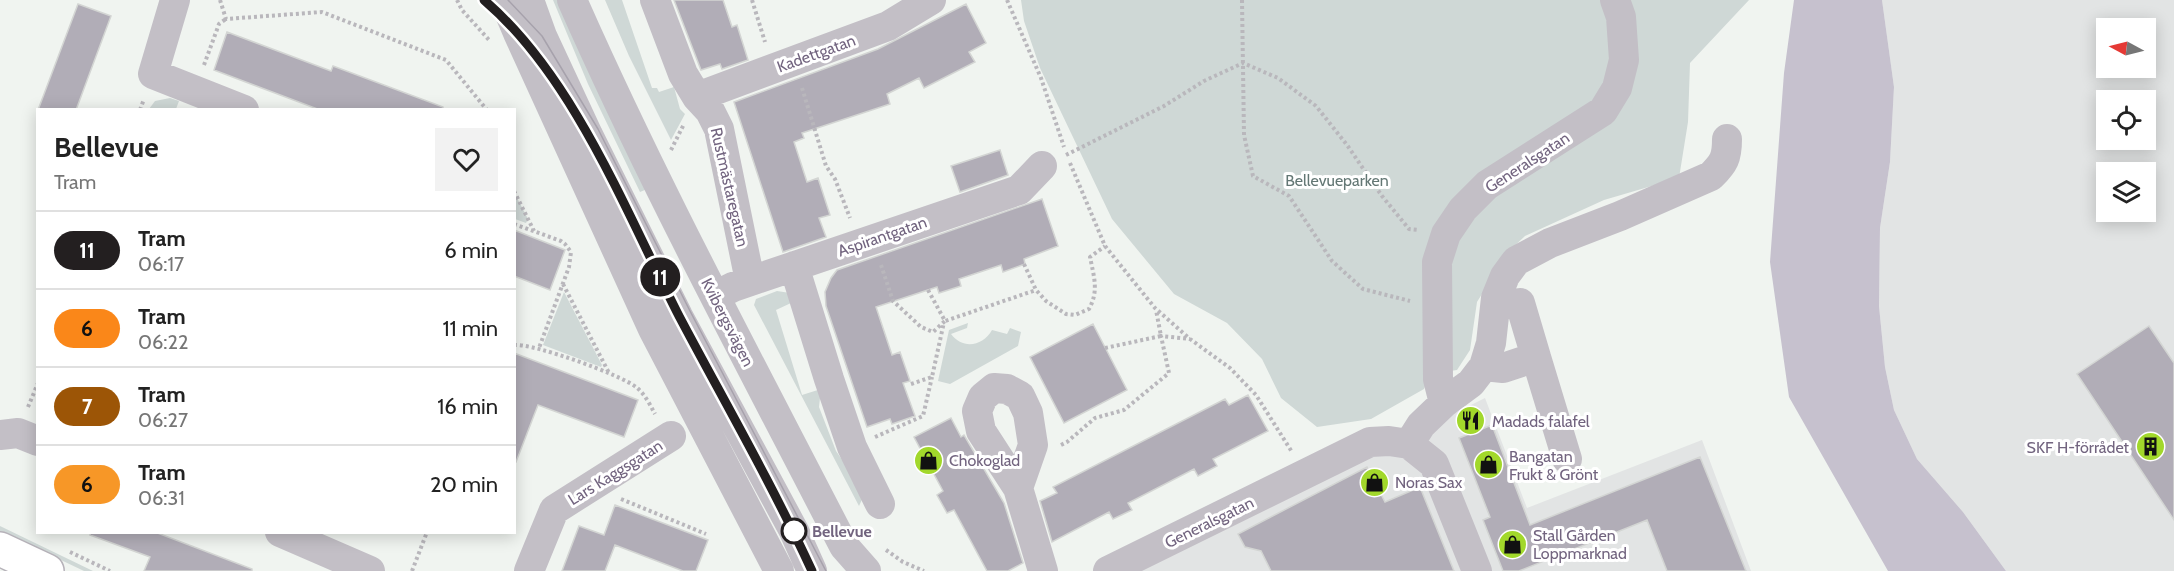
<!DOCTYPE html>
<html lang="en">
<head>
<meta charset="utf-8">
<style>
	body { margin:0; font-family:Cabin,sans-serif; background:#f2f2f2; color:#222; height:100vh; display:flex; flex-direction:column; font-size:22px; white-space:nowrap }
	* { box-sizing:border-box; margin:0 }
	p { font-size:20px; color:#767676 }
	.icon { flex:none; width:33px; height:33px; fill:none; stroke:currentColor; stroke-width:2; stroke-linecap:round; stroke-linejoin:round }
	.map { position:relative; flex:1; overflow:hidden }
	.drawer { position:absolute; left:36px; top:108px; width:480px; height:426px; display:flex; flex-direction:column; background:#fff; border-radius:0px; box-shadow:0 3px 15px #0003 }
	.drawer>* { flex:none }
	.badge { padding:0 12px; border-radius:20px; font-size:21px; line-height:39px }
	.needle { width:39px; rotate:277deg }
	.controls { position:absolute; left:2096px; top:18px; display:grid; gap:12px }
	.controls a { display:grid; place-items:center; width:60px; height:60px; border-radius:0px; background:#fff; box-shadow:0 3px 15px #0003; font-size:30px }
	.map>.badge { position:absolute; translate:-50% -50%; box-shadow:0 0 0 3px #fff }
	.round { display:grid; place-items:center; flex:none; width:63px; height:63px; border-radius:0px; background:#f2f2f2 }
	.summary { display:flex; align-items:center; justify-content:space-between; height:102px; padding:0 18px }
	h1 { font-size:28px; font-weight:700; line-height:45px }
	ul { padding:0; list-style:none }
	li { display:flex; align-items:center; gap:18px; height:78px; padding:0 18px; border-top:2px solid #e0e0e0 }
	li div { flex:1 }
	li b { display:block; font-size:22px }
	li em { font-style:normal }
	li .badge { min-width:66px; font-weight:700; text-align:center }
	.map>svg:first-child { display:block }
	.built { fill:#e2e4e4; fill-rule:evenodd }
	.green { fill:#cfd8d6 }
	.water { fill:#c6c1ce }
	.building { fill:#b1adb7; stroke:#d3d5d3; stroke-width:1.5 }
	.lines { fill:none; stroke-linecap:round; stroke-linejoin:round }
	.major-casing { stroke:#b6b2b9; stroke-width:36 }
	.path { stroke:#b9b7bc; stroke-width:4; stroke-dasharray:3 3; stroke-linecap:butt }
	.minor { stroke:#c3bfc6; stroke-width:30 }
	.major { stroke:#fff; stroke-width:33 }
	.tram { stroke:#a7a2ac; stroke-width:1.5 }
	.line-casing { stroke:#fff; stroke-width:14 }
	.line { stroke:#231f20; stroke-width:9 }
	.stop-dot { fill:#fff; stroke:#231f20; stroke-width:3 }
	.labels { text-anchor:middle; stroke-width:6; stroke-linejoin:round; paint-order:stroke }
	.street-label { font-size:16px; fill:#72647f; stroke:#fff }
	.park-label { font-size:16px; fill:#637774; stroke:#fff }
	.poi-label { font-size:16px; fill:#72647f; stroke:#fff; text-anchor:start }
	.stop-label { font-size:16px; font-weight:bold; fill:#72647f; stroke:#fff; text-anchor:start }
</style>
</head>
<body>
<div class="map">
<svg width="2174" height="571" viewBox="0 0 2174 571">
	<rect width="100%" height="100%" fill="#f0f4f0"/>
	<path class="built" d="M1882,0H2174V571H2006L1963,512L1917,459L1894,410L1885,367L1879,306L1880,228L1890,162L1894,87ZM2106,28H2145V68H2106ZM2106,100H2145V140H2106ZM2106,172H2145V212H2106Z
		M1485,398L1527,508L1702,440L1751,571H1140Z"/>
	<path class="green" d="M553,0H562L652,187L640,192L588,84Z
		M605,0H622L652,88H657L659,92L674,87L680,109L685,114L671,140L629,56Z
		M1021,0H1749L1690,63L1688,122L1679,178L1604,200L1525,236L1508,252L1477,302L1470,350L1457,370L1430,374L1424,389L1371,419L1317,427L1281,398L1262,359L1227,323L1174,294L1112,219L1040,68L1024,21Z
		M170,98L179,101L176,109H149L155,101Z
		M515,194L528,219L526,223L515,219Z
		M777,291L790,293L791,303L776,310L802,395L821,389L819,407L836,451L865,493L859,506L754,305L756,299Z
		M564,292L602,365L601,367L543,345Z
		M968,323L967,328L951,334C963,350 983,346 992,330L1007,334L1010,328L1021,332L1018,346L950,384L938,381L949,330Z
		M0,526L93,571H84L0,531Z"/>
	<path class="water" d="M1794,0H1882L1894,87L1890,162L1880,228L1879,306L1885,367L1894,410L1917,459L1963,512L2006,571H1888L1789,397L1770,262L1784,73Z"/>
	<path class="building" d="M674,0H723L732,27L737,25L748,60L722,69L720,64L701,70Z
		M78,4L111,16L76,110H38Z
		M966,4L986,43L969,52L975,62L924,88L919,78L887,94L890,104L802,133L804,138L794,142L807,182L818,178L830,215L819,218L826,237L783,252L734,102L878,49Z
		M227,32L331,71L333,66L443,107V110H320L214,70Z
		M1000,150L1008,175L960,192L951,166Z
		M1042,199L1058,246L1024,259L1025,264L1003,272L1001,265L959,279L961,286L939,293L937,287L876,307L892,355L900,352L910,381L903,383L915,416L892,424L890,419L867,427L826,306L825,292L831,278L837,270Z
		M514,230L565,250L550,290L514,276Z
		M1093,324L1127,390L1064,423L1030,357Z
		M2149,326L2174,363V520L2077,374Z
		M514,353L638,400L624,437L538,405L516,462L514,461Z
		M1248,395L1268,431L1213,459L1217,466L1198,476L1194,469L1128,503L1132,510L1113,519L1109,512L1052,542L1040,501L1057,493L1053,487L1225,399L1229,405Z
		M951,418L961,437L964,435L1004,503L1023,563L1008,571H987L954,510L947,513L937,495L943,491L914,437Z
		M1492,425L1530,525L1700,457L1746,571H1667L1647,520L1519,571H1503L1483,520L1490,517L1459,438Z
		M1367,467L1385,502L1420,487L1454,571H1271L1261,551L1245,547L1238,534Z
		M615,505L708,540L696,571H683L615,545L605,571H562L579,526L604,535Z
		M91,532H155L252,569V571H144L150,557L90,535Z"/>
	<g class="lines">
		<defs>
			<path id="major" d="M0,549L47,571"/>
		</defs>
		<use href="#major" class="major-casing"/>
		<path class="path" d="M220,0L226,19L322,12L446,60L487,110
			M457,0L462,10L490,41
			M752,0L765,42
			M1007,0L1041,78L1064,147
			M1242,0L1244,135L1253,176L1289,196L1332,261L1363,289L1410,301
			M204,65L219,24L226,19
			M802,88L826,166L835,179L850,218
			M140,110L144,99
			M671,150L684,124
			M1066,155L1164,106L1204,81L1243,63L1278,78L1316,106L1347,145L1382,196L1409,229L1418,230
			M1070,163L1105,246L1155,308L1190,339L1230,368L1256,395L1292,452
			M514,191L534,231
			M514,224L561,241L565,244L571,252L569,267L539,348
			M1024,264L1036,290L1046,301L1066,314L1075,315L1089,309C1099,291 1094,277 1090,257L1105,246
			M881,265L893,301L921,327L933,332L945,321
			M563,284L609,373
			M928,290L945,321L1036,290
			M514,345C533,343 621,375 636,387C645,394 650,405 655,414
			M1105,348L1161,336L1156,310
			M911,384L932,377L944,322
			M28,407L38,383
			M875,437L923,416L932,377
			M1061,445L1067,442L1095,418L1124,410L1169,373L1161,336L1190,339
			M621,499L706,534
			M886,550L903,562L924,571
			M70,552L110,571
			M412,571L427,532"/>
		<path class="minor" d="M175,0L153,74L244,110
			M504,0L518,33L653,329L779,571
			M529,0L542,36L588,135L678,316L794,531L812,571
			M572,0C654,186 751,365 844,546L866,571
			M655,0L683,74L697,97L710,111L719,129L750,281
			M697,97L888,26L931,0
			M794,266L829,379L852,447L880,504
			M715,296L733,287L1019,190L1042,166
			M1520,303L1536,357
			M1484,366L1503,368L1536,357L1567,459
			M1444,403L1438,379L1437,262L1446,234L1463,209L1487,185L1603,111L1617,88L1624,60L1621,17L1615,0
			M0,435L18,433L38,441
			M1409,444L1421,425L1444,403L1471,383L1484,366L1491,343L1496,298L1505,276L1516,261L1550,243L1620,216L1711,176C1724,163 1727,158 1727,139
			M1409,444L1434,464L1477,571
			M1018,488L1033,445L1028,413L1020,396L1007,389L994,388L983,397L977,411L981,431L1018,488L1043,571
			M280,532L370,571
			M529,571L554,510L671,436
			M1108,571L1370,442L1389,441L1409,444"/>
		<use href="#major" class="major"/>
		<path class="tram" d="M484,0C575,78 625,212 679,316C724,401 772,484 812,571
			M508,0L542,36L598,129L690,311L826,571"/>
	</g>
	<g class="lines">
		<defs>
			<path id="line" d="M484,0C574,77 626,212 679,316C724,401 772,484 812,571"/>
		</defs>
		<use href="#line" class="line-casing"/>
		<use href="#line" class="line"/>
	</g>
	<defs>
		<symbol id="restaurant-disc" viewBox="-11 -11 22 22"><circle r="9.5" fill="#a2d82b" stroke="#fff"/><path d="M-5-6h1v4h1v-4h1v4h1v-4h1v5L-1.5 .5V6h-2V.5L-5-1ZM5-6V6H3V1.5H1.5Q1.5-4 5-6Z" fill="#111"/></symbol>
		<symbol id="building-disc" viewBox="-11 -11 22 22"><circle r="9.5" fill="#a2d82b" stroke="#fff"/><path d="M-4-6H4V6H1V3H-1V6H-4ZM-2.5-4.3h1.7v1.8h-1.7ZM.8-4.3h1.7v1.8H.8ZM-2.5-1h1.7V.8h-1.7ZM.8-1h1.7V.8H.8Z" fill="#111"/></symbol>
		<symbol id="shop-disc" viewBox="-11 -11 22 22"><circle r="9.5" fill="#a2d82b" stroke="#fff"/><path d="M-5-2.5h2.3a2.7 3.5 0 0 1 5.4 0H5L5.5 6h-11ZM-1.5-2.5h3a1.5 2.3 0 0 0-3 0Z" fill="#111"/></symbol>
	</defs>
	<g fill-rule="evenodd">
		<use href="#restaurant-disc" x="1454" y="404" width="33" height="33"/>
		<use href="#building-disc" x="2134" y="430" width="33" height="33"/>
		<use href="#shop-disc" x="912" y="444" width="33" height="33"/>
		<use href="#shop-disc" x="1472" y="448" width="33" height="33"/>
		<use href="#shop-disc" x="1358" y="466" width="33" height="33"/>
		<use href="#shop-disc" x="1496" y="528" width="33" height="33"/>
	</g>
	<circle class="stop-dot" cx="794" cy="531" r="12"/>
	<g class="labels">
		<g class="street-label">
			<text transform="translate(816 53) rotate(-20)" y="6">Kadettgatan</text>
			<text transform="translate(1527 162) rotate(-33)" y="6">Generalsgatan</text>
			<text transform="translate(730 187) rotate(77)" y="6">Rustmästaregatan</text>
			<text transform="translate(882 236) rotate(-19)" y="6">Aspirantgatan</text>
			<text transform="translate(728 322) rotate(63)" y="6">Kvibergsvägen</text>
			<text transform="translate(615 472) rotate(-32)" y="6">Lars Kaggsgatan</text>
			<text transform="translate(1209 522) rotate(-26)" y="6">Generalsgatan</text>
		</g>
		<g class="park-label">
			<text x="1337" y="186">Bellevueparken</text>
		</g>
		<g class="poi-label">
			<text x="1492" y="427">Madads falafel</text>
			<text x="2129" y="453" text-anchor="end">SKF H-förrådet</text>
			<text x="1509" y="462">Bangatan<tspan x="1509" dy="18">Frukt &amp; Grönt</tspan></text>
			<text x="949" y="466">Chokoglad</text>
			<text x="1395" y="488">Noras Sax</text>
			<text x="1533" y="541">Stall Gården<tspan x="1533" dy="18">Loppmarknad</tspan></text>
		</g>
		<g class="stop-label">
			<text x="812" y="537">Bellevue</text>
		</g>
	</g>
</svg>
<div class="controls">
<a><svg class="needle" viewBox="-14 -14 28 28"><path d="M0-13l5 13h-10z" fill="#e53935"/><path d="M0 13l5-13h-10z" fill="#767676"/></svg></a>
<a><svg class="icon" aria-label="locate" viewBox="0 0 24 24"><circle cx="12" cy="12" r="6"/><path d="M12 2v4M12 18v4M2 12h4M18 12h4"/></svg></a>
<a><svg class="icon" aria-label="layers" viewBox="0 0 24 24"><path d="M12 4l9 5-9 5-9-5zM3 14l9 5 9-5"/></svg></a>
</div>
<b class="badge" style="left:660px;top:277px;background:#231f20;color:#fff">11</b>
<section class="drawer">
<div class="summary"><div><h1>Bellevue</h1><p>Tram</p></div><a class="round"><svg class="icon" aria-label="heart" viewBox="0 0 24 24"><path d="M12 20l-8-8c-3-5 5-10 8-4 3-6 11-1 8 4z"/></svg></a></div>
<ul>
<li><span class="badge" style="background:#231f20;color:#fff">11</span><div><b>Tram</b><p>06:17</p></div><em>6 min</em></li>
<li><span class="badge" style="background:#fa8719;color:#111">6</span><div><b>Tram</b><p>06:22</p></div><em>11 min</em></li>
<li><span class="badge" style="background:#9c5506;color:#fff">7</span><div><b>Tram</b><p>06:27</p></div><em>16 min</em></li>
<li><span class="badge" style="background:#f79727;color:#111">6</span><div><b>Tram</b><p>06:31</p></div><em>20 min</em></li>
</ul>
</section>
</div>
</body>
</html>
